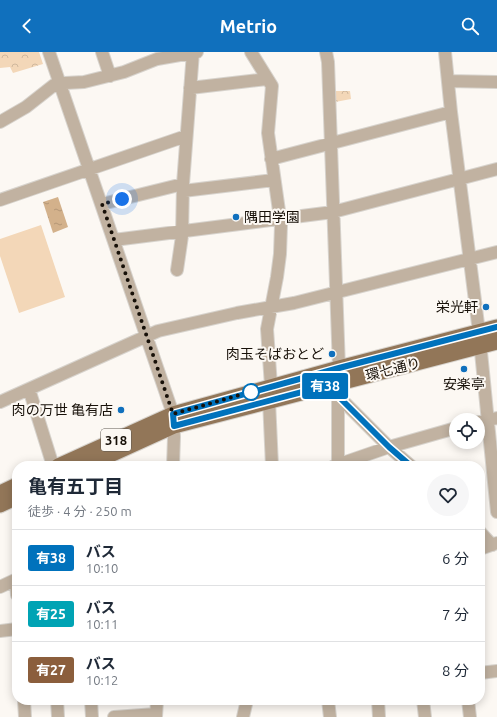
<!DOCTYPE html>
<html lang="ja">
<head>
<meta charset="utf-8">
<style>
	body { margin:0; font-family:Ubuntu,"Noto Sans JP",sans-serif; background:#f6f6f7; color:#1f2937; height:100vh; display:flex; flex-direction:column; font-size:15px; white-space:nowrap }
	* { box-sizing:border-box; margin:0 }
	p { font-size:13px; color:#747a83 }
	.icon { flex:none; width:22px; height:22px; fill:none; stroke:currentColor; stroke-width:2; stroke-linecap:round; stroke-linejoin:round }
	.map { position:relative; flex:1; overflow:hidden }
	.details { position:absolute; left:12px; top:409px; width:473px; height:244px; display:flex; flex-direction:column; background:#fff; border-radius:16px; box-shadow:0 2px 10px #0003 }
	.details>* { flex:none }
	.badge { padding:0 8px; border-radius:3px; font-size:14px; line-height:26px }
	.buttons { position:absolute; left:449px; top:361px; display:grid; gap:8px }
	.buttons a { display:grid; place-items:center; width:36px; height:36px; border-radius:50%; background:#fff; box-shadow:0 2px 10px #0003; font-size:20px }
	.you { position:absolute; width:20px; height:20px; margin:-10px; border:3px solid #fff; border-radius:50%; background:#1a73e8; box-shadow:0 0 0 6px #1a73e833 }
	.map>.badge { position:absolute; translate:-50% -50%; box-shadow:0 0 0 2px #fff }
	.round { display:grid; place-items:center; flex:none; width:42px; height:42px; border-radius:21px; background:#f6f6f7 }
	.summary { display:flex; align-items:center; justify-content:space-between; height:68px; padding:0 16px }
	h1 { font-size:19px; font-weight:700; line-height:30px }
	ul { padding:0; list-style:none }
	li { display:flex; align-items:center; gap:12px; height:56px; padding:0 16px; border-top:1px solid #e0e1e3 }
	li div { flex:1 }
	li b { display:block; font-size:15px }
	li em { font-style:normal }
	li .badge { min-width:44px; font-weight:700; text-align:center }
	header { display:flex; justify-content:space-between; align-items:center; height:52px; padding:0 16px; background:#1070bd; color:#fff; font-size:18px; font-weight:700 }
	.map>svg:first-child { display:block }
	.park { fill:url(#park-crowns) }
	.garden { fill:#f3d7b8 }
	.water { fill:url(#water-ripples) }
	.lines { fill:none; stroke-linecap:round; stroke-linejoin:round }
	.minor-casing { stroke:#d7d3cd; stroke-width:14 }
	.major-casing { stroke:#d7d3cd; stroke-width:17 }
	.minor { stroke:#c1b2a1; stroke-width:12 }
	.major { stroke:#927658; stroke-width:15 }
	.line-casing { stroke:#fff; stroke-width:9 }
	.line { stroke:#0072bc; stroke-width:6 }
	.walk { stroke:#171008; stroke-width:4; stroke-dasharray:0 7.2 }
	.poi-dot { fill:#1070bd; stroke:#fcf8f3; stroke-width:1.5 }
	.stop-dot { fill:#fff; stroke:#0072bc; stroke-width:2 }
	.labels { text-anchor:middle; stroke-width:4; stroke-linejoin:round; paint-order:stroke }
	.shield { fill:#fcf8f3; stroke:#5c564e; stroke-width:1 }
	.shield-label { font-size:13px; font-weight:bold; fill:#171008 }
	.poi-label { font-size:14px; fill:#171008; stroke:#fcf8f3; text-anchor:end }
	.street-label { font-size:14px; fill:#171008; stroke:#fcf8f3 }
</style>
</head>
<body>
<header><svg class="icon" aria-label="back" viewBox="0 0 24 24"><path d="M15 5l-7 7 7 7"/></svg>Metrio<svg class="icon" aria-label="search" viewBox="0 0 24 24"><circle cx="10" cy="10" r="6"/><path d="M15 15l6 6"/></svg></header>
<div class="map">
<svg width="497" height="665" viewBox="0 0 497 665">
	<defs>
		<pattern id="park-crowns" width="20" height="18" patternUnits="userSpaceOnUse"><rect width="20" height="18" fill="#f3d7b8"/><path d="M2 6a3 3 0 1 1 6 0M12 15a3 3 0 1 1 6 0" fill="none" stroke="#d0b89d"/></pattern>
		<pattern id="water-ripples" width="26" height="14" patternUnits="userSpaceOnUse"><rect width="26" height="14" fill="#d3b18b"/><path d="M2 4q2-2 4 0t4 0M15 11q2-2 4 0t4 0" fill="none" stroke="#b49776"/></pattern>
	</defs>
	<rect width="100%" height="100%" fill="#fcf8f3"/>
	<path class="park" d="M0,0H39L43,12L13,21L10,15L0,16Z
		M329,39H350L351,47L330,51Z"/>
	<path class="garden" d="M41,173L65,245L19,261L0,204V187Z"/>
	<path class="water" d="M58,145L68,175L53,181L43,150Z"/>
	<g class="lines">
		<defs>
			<path id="minor" d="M49,0L173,362L174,385L173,414
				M102,0L110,24
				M251,0L272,34L268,81L281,173L280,202L277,225L267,277L271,334
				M326,0L328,10L339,316L336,331L338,344L389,395L411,414
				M445,0L451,60L479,280L497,460
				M448,29L497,30
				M190,36L267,27
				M0,70L26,55L54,33L65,31L84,30L124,20L157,7L197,0
				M271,107L451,60
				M183,139L274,128
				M0,148L186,84
				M102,152L183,132
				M114,188L333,160L497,117
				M177,218L182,184L183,132L193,0
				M29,337L53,414
				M338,344V412
				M269,348L272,414
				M0,350L158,279L237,261L294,251L497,200
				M478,370L497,366
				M334,414L389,395L456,376
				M480,480L492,493
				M480,497L497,491
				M16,528L17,543
				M0,535L17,527
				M0,579L17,577
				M480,621L497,619
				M24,648L25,665
				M57,648L58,665
				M91,648L92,665
				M328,648L330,665
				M378,648L379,665
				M423,648L425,665
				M468,648L470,665
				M114,665L156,662
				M156,665L157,648
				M243,665L247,648"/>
			<path id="major" d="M58,414L173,362L339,316L497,275
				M86,414L174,374L497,290
				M0,441L17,433
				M0,453L17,445"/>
		</defs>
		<use href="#minor" class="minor-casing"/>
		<use href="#major" class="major-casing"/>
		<use href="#minor" class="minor"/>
		<use href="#major" class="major"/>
	</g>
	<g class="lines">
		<defs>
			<path id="line" d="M411,414L389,395L338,344L336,331L174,374L173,362L339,316L497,275"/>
		</defs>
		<use href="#line" class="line-casing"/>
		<use href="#line" class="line"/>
		<path class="walk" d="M122,147L102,152L173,362L257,338L251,340"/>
	</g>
	<g class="poi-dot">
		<circle cx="236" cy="165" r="4"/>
		<circle cx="486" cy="255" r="4"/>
		<circle cx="332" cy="302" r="4"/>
		<circle cx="464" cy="317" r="4"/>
		<circle cx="121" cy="358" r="4"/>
	</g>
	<circle class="stop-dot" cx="251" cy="340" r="8"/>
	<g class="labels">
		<rect class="shield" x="101" y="377" width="30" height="22" rx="3"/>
		<g class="shield-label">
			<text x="116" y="393">318</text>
		</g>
		<g class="poi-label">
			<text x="244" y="170" text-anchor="start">隅田学園</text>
			<text x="478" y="260">栄光軒</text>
			<text x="324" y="307">肉玉そばおとど</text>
			<text x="464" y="337" text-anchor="middle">安楽亭</text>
			<text x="113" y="363">肉の万世 亀有店</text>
		</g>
		<g class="street-label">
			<text transform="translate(393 317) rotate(-14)" y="5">環七通り</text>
		</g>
	</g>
</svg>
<div class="buttons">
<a><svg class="icon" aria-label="locate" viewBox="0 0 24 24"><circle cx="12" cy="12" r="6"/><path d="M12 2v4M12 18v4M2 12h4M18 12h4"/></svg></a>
</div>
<div class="you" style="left:122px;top:147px"></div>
<b class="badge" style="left:325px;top:334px;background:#0072bc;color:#fff">有38</b>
<section class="details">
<div class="summary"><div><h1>亀有五丁目</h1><p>徒歩 · 4 分 · 250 m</p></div><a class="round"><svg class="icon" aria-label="heart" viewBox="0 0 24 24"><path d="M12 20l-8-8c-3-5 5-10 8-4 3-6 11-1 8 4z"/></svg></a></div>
<ul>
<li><span class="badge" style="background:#0072bc;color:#fff">有38</span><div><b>バス</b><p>10:10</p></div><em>6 分</em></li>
<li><span class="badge" style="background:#00a3b4;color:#fff">有25</span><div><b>バス</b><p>10:11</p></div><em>7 分</em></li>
<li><span class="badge" style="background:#8b5e3c;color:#fff">有27</span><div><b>バス</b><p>10:12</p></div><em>8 分</em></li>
</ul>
</section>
</div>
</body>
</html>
